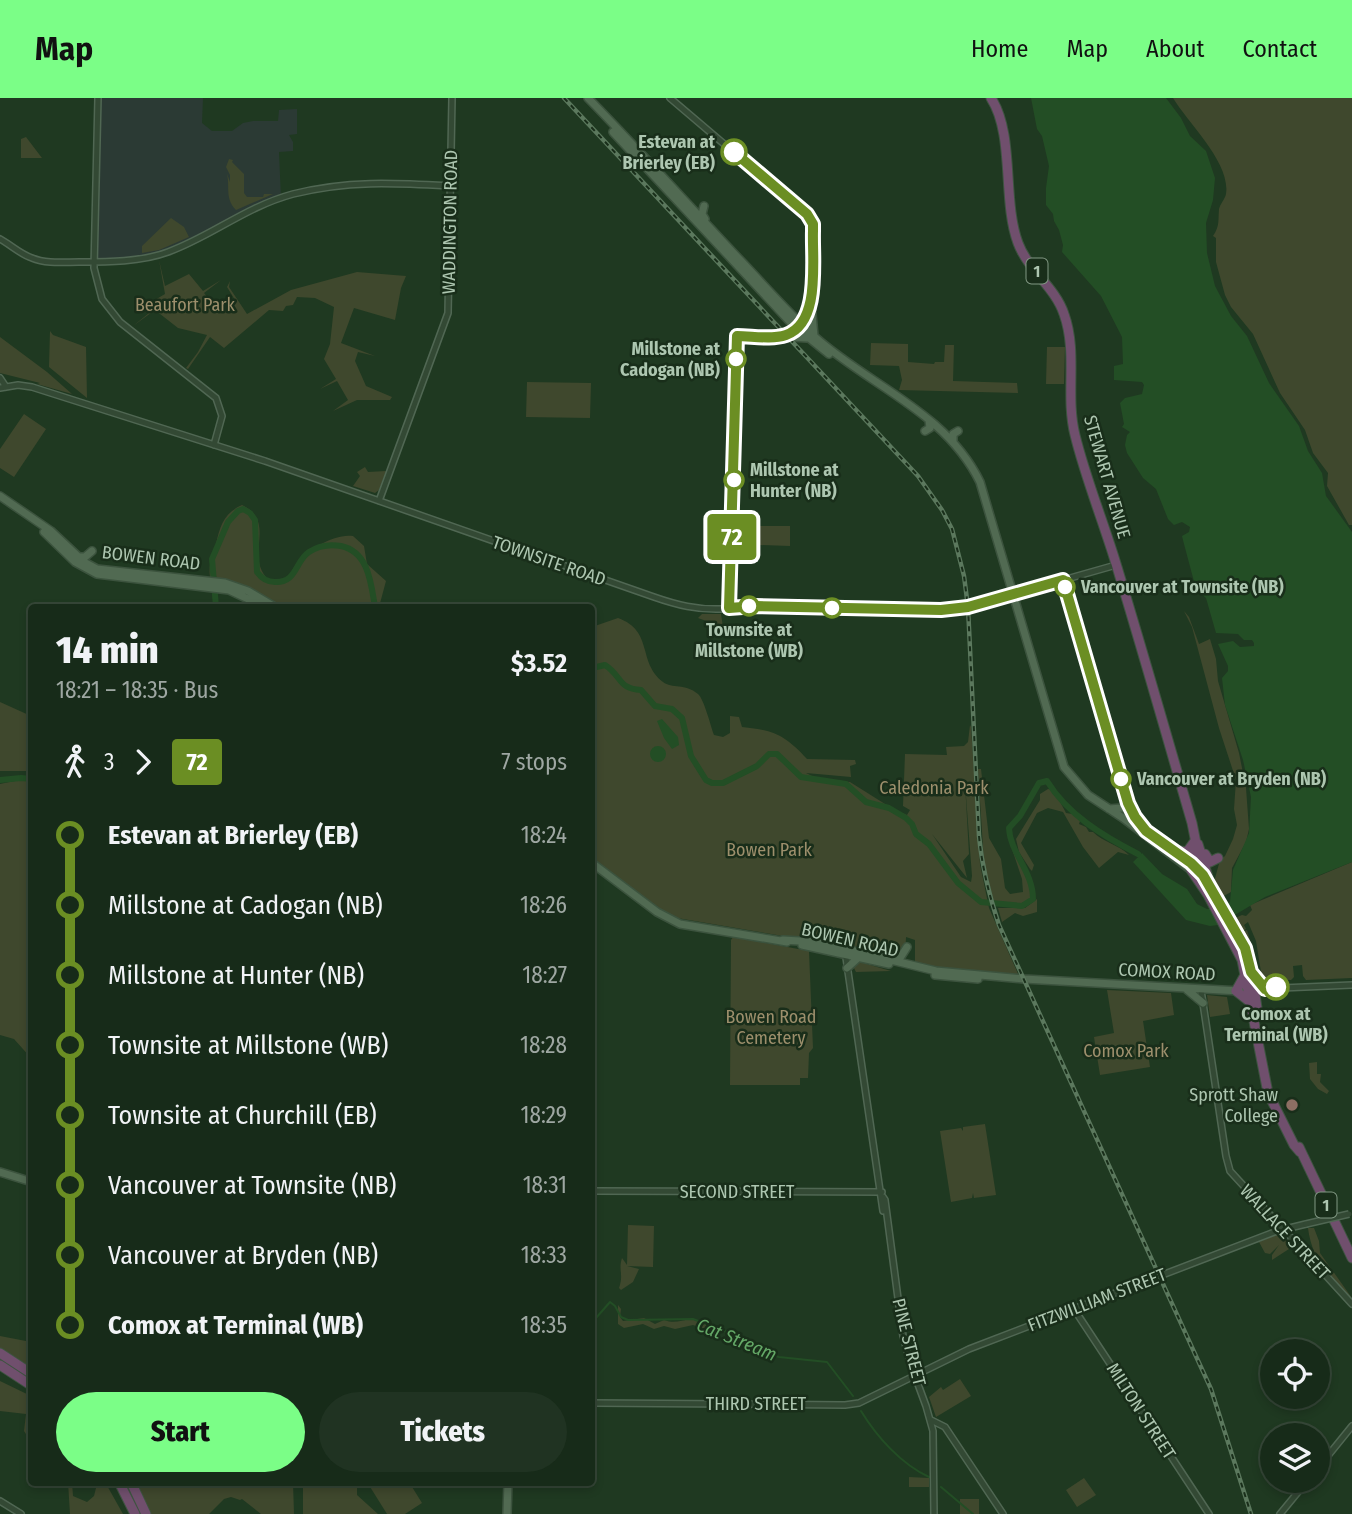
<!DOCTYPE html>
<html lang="en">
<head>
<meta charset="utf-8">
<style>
	body { margin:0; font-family:"Fira Sans Condensed",sans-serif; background:#203322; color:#f1f3f6; height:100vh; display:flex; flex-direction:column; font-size:26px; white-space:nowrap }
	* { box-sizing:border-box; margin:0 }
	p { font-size:23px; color:#9ea7a2 }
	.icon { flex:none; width:38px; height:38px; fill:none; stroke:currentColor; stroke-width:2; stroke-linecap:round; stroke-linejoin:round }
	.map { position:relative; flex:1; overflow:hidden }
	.side { position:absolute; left:28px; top:506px; width:567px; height:882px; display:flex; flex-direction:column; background:#172b19; border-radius:7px; box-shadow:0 4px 10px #0003,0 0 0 2px #364738 }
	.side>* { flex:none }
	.badge { padding:0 14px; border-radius:5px; font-size:24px; line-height:46px }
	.controls { position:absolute; left:1260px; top:1241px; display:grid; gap:14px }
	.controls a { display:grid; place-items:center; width:70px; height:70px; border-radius:50%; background:#172b19; box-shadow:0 4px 10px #0003,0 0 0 2px #364738; font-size:35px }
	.map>.badge { position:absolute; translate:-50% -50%; box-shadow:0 0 0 4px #fff }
	.legs { display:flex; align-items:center; gap:10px; height:77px; padding:0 28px; font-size:23px }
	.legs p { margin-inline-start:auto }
	.summary { display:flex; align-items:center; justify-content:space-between; height:119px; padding:0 28px }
	h1 { font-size:38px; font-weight:800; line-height:52px }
	.action { display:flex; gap:14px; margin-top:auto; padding:14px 28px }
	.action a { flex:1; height:80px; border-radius:42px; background:#7bfe87; color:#111; font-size:28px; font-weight:800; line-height:80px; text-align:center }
	.action a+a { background:#203322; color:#f1f3f6 }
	ul { padding:0 28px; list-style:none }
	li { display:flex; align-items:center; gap:24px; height:70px; font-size:26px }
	li i { display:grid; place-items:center; width:10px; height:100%; margin:0 9px; background:currentColor }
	li i::after { content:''; width:18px; height:18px; margin:-9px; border:5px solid; border-radius:50%; background:#172b19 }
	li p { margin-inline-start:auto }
	li:first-child i { background:linear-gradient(#0000 50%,currentColor 0) }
	li:last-child i { background:linear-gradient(currentColor 50%,#0000 0) }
	header { display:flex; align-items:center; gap:42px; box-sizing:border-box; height:98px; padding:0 35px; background:#7bfe87; color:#111 }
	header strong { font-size:33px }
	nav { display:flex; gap:38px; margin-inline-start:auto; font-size:24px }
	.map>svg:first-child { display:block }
	.medical { fill:#2b3a34 }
	.green { fill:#3f482d; fill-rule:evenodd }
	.water { fill:#234e25 }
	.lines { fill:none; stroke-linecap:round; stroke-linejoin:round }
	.stream { stroke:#234e25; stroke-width:2 }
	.river { stroke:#234e25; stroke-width:6 }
	.minor-casing { stroke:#506753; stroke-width:8 }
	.major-casing { stroke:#3c533e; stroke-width:10 }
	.highway-casing { stroke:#3d5440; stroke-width:11 }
	.minor { stroke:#334934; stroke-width:5 }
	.major { stroke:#516a52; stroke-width:7 }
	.highway { stroke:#704f6d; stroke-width:9 }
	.rail-casing { stroke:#5b785d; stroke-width:4.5 }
	.rail { stroke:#192e1a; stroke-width:2; stroke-dasharray:5; stroke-linecap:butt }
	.minor-bridge-casing { stroke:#506753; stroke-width:8; stroke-linecap:butt }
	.minor-bridge { stroke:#334934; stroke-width:5 }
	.line-1-casing { stroke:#fff; stroke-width:16 }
	.line-1 { stroke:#6b8e23; stroke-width:10 }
	.stop-1-dot { fill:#fff; stroke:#6b8e23; stroke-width:3.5 }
	.education-dot { fill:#8d6e63; stroke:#192e1a; stroke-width:2.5 }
	.labels { text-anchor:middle; stroke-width:5; stroke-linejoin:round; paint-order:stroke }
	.shield { fill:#192e1a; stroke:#819883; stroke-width:2 }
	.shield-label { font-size:16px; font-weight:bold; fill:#adc6b0 }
	.stop-label { font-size:18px; font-weight:bold; fill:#adc6b0; stroke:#192e1a; text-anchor:start }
	.street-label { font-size:18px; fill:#adc6b0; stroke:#192e1a }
	.park-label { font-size:18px; fill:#9d8f6c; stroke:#192e1a }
	.poi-label { font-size:18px; fill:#adc6b0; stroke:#192e1a; text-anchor:end }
	.water-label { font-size:19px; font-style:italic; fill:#64a867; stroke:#192e1a }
</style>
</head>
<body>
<header>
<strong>Map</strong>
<nav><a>Home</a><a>Map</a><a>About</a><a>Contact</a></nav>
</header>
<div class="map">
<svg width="1352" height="1416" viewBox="0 0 1352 1416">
	<rect width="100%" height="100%" fill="#1f3921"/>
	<path class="medical" d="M98,0H203L202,25L212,33H232L243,25L253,23H278L279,12L297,11V36L289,37L293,44V53L279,54L281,100L154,158L93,164Z"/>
	<path class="green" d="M1173,0H1352V427H1349L1327,388L1328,375L1313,355L1305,332L1280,295L1253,236L1231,209L1225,197L1216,164V140L1213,138C1220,128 1218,122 1219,111C1220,106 1225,101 1226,96C1231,65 1188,25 1173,0Z
		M26,39L42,60H21V41Z
		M229,61L233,62L232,64L244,76V95L247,99H263L264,96H273L236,112C223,99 232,85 225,70L230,84V77L226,69Z
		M171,120L184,129L189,139L159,152L142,155V148Z
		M159,162L165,188L189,176L203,193L221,182L204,195L218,212L235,202L227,189L230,183L229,189L247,216L291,192L357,174L406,178L401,190L395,222L354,210L341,245L375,258L358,254L355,263L366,288L392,299L390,302H357L333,313L348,302L337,283L320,291L336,281L324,261L330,246L334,209L315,200L297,199L293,207L286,208L283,213L269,212L224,250L210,239L188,271L186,270L198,254L207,237L178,230L155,212L133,228L154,211L155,208L153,203L165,196Z
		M50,233L53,237L86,249L87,300L49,269Z
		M0,239L47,274L72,296L37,286L40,285L0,275Z
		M871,245L908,246V264L934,266L935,264H944L945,247H954L953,283L1017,285L1018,295L899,292L902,282L899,268L870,267Z
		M1047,249H1065L1064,286H1046Z
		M527,284L591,285L590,320L526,319Z
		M24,316L46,331L14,379L0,370V351Z
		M365,369L368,374L386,373L379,392L375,395L353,388L360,378L357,374Z
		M242,407C278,424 243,459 269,482L284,484C290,478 292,471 297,465C308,451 336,435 353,438L364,448L367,466L386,483L379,509H276L253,496L211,484C207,466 212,463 216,446C220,428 224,415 242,407Z
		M759,428H790V448L759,447Z
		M1184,513L1189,519L1199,546L1210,541L1216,561L1218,583L1239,655L1246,690L1249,731L1246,744L1232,770L1231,794L1222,799L1214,784L1220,762L1225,758L1233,741L1237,727L1234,711L1236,682L1219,630L1192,529Z
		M702,516H721L723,529L698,520Z
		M618,520C654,533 637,564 663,584C672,591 685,585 698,596C704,601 711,629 714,637L723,639L730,635V618L739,619L742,629C773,632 785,637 807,661L855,662L856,666L850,668L851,679L806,675L818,681L850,684L893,711L907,717L910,712L903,708L905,656L947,657L946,649L964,648L968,644L970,627L971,629L980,766L989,810L1019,878L944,875L915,866V842L906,839L905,863L872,853L671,819L592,761V529ZM965,685L972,778L971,784L961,779L932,736L967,780L963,763L969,756Z
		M0,604L31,618V673H0Z
		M978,671H981L989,740L1001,761L1005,790L1010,796L1023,794L1022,781L1012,751C1023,764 1029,782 1031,799C1020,811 1008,803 994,804L984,765Z
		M19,682L32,683L31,960L14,941L0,937V686Z
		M1048,691L1054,692L1066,715L1079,717L1081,720L1079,726L1086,729L1089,734H1093C1103,744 1119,747 1129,757L1118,754L1099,770L1083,749L1063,714L1048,710L1037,715L1021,745L1034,767L1032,773L1030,771L1019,754L1016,741L1040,702V696Z
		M1352,764V880L1306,882L1303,878L1302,867L1293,868L1294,879L1291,882L1267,881L1261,874L1256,843L1248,824L1244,827L1246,831L1241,834L1247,832L1248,835L1259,873H1256L1252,860L1233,821L1242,817L1246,818L1252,812L1250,807Z
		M1037,801V814L1023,818L1015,815L1002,824L998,810H1025Z
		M733,839L809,853L813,950L809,955L808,980H800V987H730L731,842Z
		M860,864L891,873L856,874L853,868Z
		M1107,892L1171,895L1174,917L1143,923L1150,969L1100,977L1094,939L1114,935Z
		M1207,897L1227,899L1230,916L1210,919Z
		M1317,964V976H1321L1320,984L1329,993L1327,996L1318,991L1310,981L1309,965Z
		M985,1026L996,1097L974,1100L973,1095L972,1100L951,1104L940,1033L961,1030L963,1033V1029Z
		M628,1127L654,1128L653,1169L627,1168L639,1171L633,1184L621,1192L619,1190C624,1176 618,1172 622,1160L627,1167Z
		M1308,1130H1314L1319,1143L1320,1155L1352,1200C1329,1178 1312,1162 1308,1130Z
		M1279,1136L1280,1141L1281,1137L1292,1149L1272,1162V1157L1279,1147L1270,1156L1265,1155L1259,1144Z
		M618,1207L621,1211L620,1219L623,1223L644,1220L655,1226L664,1222C677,1227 683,1220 694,1222C701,1223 712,1227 718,1231V1237L712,1233L693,1227L675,1231L664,1228L654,1231L643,1226L624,1230L618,1226Z
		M0,1238L31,1244V1271L0,1250Z
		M960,1281L971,1298L936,1319L929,1299L941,1289L943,1292Z
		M0,1283L31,1298V1344L24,1333L26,1316L0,1313Z
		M909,1379L929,1380V1389H909Z
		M1084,1380L1096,1397L1077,1409L1066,1392Z
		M68,1384H72L73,1398L87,1404L94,1398L96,1390L87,1384H105L123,1416H70Z
		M136,1384H293L294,1416H261L242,1401L240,1402L231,1399L224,1401L209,1416H151Z
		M303,1384H357V1397L378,1416H303Z
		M367,1384H409L422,1405L405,1416H387Z
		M960,1401H979V1416H960Z"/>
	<path class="water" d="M1031,0H1166L1181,20L1190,38L1206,53L1215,80L1213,102L1206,125L1207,155L1215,188L1231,218L1247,238L1269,285L1299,328L1308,353L1322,375L1326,398L1352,434V764L1265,799L1218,827L1210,828L1186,822L1133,764L1142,755L1162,776L1187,791L1197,806L1207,811L1218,810L1230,804L1233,772L1249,735L1251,699L1243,662L1225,607L1222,580L1228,573V568L1218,546L1233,543L1240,549L1254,548V545L1252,542H1244L1238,536L1216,535L1206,500L1196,491L1184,446L1182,438L1189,434L1190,429L1182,424L1174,427L1168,421L1156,391L1143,380L1127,355L1125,347L1127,337L1130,334L1122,329L1124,326L1120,305L1125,300L1142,296L1144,287L1142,284L1114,282V268L1123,266L1122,239L1101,198L1062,154L1063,147L1059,132L1054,123L1053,116L1046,107V90L1049,68L1042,38L1037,31Z
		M662,621L678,639L679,647L672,651L664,640L657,623Z
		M650 656a8 8 0 1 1 16 0a8 8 0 1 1-16 0Z"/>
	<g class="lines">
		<path class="stream" d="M592,1239L596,1220L610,1204L615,1208L621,1219L628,1222L693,1221L727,1234L751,1250L779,1259L827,1264L853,1298
			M861,1313C877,1339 901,1366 929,1379
			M941,1389L973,1416"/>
		<path class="river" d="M216,509L212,461L228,424L238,413L243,411L250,415L255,422L257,474C262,481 267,484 275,484C297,485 295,463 309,454C318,448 330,446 341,448C369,454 371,486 375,509
			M592,570L605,567C622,578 618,591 641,592L655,608L672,611L682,620L691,658L706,682L712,685H723L757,668L769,656H777L801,679L846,686L866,704L889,710L906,720L912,726L916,736L929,746L958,785L981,804L1022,808L1033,801C1033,773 1010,755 1009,730L1020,718L1039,685L1047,683C1068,717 1103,738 1138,756
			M0,682L21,680L32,681"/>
		<defs>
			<path id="minor" d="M98,0L94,170L102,201L120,224L216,300L222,318L214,347
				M670,0L810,119L813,129L811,205L807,217L798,228
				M0,141C11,147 20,156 32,160C46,166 64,164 79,164C108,164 141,164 168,154C212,138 245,109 293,96C348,82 396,85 451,88
				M0,280L6,289
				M0,290L18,287L32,289L265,363L654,499C677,507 697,512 722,511C733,510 744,508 756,508L941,512L968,509L1116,467
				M379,403L448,215L452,0
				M845,853L883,1113
				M1261,891L1352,887
				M1201,892L1226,1058L1230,1073L1352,1206
				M592,1093L882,1094
				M883,1099L885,1102L903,1238L912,1270L926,1308L933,1333L934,1416
				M1074,1211L1209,1416
				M592,1305L845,1307L859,1305L969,1251L1277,1133L1306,1126
				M931,1322L945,1329L1003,1416
				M1318,1370L1352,1328
				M0,1403L21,1416
				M1280,1416L1308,1382"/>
			<path id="major" d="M588,0C640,53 690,109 741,163C765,188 788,215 815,239C870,288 946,314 980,384L1064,669L1088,697L1123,720L1191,772
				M613,34L793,227L829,256
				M704,108L702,116L705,121
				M811,205L814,238
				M776,238L807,240
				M925,333L930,330L929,322
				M953,343V336L958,333
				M0,398L51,433L84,464L97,471L225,485L248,493L275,509
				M44,434L75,464L97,476L229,492L265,509
				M78,459H85L92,453
				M1128,705L1135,718L1146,733
				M1109,711L1122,710L1127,701
				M1156,740L1191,764
				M592,765L657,814L680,826L787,844
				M783,842L817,844L936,873L1024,881L1240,893
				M802,847L889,866
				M893,862L900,860L907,849
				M847,870L858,860
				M935,877L978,881
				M1186,891L1203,905
				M0,1074L32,1084
				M507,1416L508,1384"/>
			<path id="highway" d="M991,0C1015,37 1002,102 1018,145C1028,172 1055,189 1064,216C1078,255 1065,297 1075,337C1086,382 1104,425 1117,469C1143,554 1167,639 1192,725L1197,750L1191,764V772L1208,797L1242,862L1268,995L1294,1047L1300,1054
				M1198,746L1208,779
				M1174,752L1187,754L1195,743
				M1205,756L1210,764L1218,760
				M1195,768C1212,786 1239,834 1247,857C1253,876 1255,897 1258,917
				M1252,875L1264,890
				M1245,877L1236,893L1250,904
				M1299,1049L1352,1160
				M0,1255L32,1276
				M0,1267L32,1288
				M119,1384L135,1416
				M131,1384L146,1416"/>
		</defs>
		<use href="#minor" class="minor-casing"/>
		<use href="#major" class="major-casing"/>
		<use href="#highway" class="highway-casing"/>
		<use href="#minor" class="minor"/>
		<use href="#major" class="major"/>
		<use href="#highway" class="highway"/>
		<defs>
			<path id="rail" d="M564,0L918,378L942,412L952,431L964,478L968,509L979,738C982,769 989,797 999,827L1211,1291L1251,1416"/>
		</defs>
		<use href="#rail" class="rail-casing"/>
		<use href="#rail" class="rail"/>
		<defs>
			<path id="minor-bridge" d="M1306,1126L1349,1116"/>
		</defs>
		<use href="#minor-bridge" class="minor-bridge-casing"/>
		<use href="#minor-bridge" class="minor-bridge"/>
	</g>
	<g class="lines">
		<defs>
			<path id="line-1" d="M734,54L807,116L813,126V133C812,163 821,225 786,237C771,242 752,238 737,238L729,510L756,508L941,512L968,509L1063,482L1128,705L1135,719L1146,733L1191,765L1203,777L1245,850L1251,874L1265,891L1276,889"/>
		</defs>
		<use href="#line-1" class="line-1-casing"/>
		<use href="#line-1" class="line-1"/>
	</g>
	<g class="stop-1-dot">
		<circle cx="734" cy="54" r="12"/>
		<circle cx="736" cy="261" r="9"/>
		<circle cx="734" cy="382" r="9"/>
		<circle cx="1065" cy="489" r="9"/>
		<circle cx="749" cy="508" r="9"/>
		<circle cx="832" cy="510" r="9"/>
		<circle cx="1121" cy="681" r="9"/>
		<circle cx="1276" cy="889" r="12"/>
	</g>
	<circle class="education-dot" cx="1292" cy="1007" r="7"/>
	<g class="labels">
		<g class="shield">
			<rect x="1026.5" y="160.5" width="21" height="25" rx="5"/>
			<rect x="1315.5" y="1094.5" width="21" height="25" rx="5"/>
		</g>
		<g class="shield-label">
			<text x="1037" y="179">1</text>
			<text x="1326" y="1113">1</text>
		</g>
		<g class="stop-label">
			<text x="715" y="50" text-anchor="end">Estevan at<tspan x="715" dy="21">Brierley (EB)</tspan></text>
			<text x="720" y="257" text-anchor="end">Millstone at<tspan x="720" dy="21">Cadogan (NB)</tspan></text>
			<text x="750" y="378">Millstone at<tspan x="750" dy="21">Hunter (NB)</tspan></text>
			<text x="1081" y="495">Vancouver at Townsite (NB)</text>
			<text x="749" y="538" text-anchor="middle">Townsite at<tspan x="749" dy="21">Millstone (WB)</tspan></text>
			<text x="1137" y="687">Vancouver at Bryden (NB)</text>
			<text x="1276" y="922" text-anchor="middle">Comox at<tspan x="1276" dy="21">Terminal (WB)</tspan></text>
		</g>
		<g class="street-label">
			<text transform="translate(450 124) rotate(-89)" y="6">WADDINGTON ROAD</text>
			<text transform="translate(1107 379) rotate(74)" y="6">STEWART AVENUE</text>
			<text transform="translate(151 460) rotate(7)" y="6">BOWEN ROAD</text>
			<text transform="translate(549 463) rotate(19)" y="6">TOWNSITE ROAD</text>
			<text transform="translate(850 842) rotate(13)" y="6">BOWEN ROAD</text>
			<text transform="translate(1167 874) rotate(3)" y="6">COMOX ROAD</text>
			<text x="737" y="1100">SECOND STREET</text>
			<text transform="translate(1285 1134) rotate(47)" y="6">WALLACE STREET</text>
			<text transform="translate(1097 1202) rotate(-21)" y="6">FITZWILLIAM STREET</text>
			<text transform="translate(909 1244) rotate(76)" y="6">PINE STREET</text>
			<text x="756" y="1312">THIRD STREET</text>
			<text transform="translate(1141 1313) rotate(57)" y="6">MILTON STREET</text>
		</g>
		<g class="park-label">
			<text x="185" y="213">Beaufort Park</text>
			<text x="934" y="696">Caledonia Park</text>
			<text x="769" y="758">Bowen Park</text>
			<text x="771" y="925">Bowen Road<tspan x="771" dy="21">Cemetery</tspan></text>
			<text x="1126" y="959">Comox Park</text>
		</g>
		<g class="poi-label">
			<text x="1278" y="1003">Sprott Shaw<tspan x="1278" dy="21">College</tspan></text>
		</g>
		<g class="water-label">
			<text transform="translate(737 1241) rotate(22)" y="7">Cat Stream</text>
		</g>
	</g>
</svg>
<div class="controls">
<a><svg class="icon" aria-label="locate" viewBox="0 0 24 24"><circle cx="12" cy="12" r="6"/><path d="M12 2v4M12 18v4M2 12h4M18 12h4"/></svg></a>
<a><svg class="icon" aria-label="layers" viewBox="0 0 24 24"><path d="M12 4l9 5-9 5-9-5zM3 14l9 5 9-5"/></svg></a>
</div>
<b class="badge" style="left:732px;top:439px;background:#6b8e23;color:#fff">72</b>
<section class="side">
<div class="summary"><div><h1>14 min</h1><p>18:21 – 18:35 · Bus</p></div><b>$3.52</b></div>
<div class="legs"><svg class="icon" aria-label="walk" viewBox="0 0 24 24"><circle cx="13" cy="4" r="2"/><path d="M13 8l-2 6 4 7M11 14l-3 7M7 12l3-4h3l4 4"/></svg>3<svg class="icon" aria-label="forward" viewBox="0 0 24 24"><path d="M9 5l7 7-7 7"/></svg><b class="badge" style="background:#6b8e23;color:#fff">72</b><p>7 stops</p></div>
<ul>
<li><i style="color:#6b8e23"></i><b>Estevan at Brierley (EB)</b><p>18:24</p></li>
<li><i style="color:#6b8e23"></i><span>Millstone at Cadogan (NB)</span><p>18:26</p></li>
<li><i style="color:#6b8e23"></i><span>Millstone at Hunter (NB)</span><p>18:27</p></li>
<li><i style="color:#6b8e23"></i><span>Townsite at Millstone (WB)</span><p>18:28</p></li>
<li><i style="color:#6b8e23"></i><span>Townsite at Churchill (EB)</span><p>18:29</p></li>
<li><i style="color:#6b8e23"></i><span>Vancouver at Townsite (NB)</span><p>18:31</p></li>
<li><i style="color:#6b8e23"></i><span>Vancouver at Bryden (NB)</span><p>18:33</p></li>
<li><i style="color:#6b8e23"></i><b>Comox at Terminal (WB)</b><p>18:35</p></li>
</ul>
<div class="action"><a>Start</a><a>Tickets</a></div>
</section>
</div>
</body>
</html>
